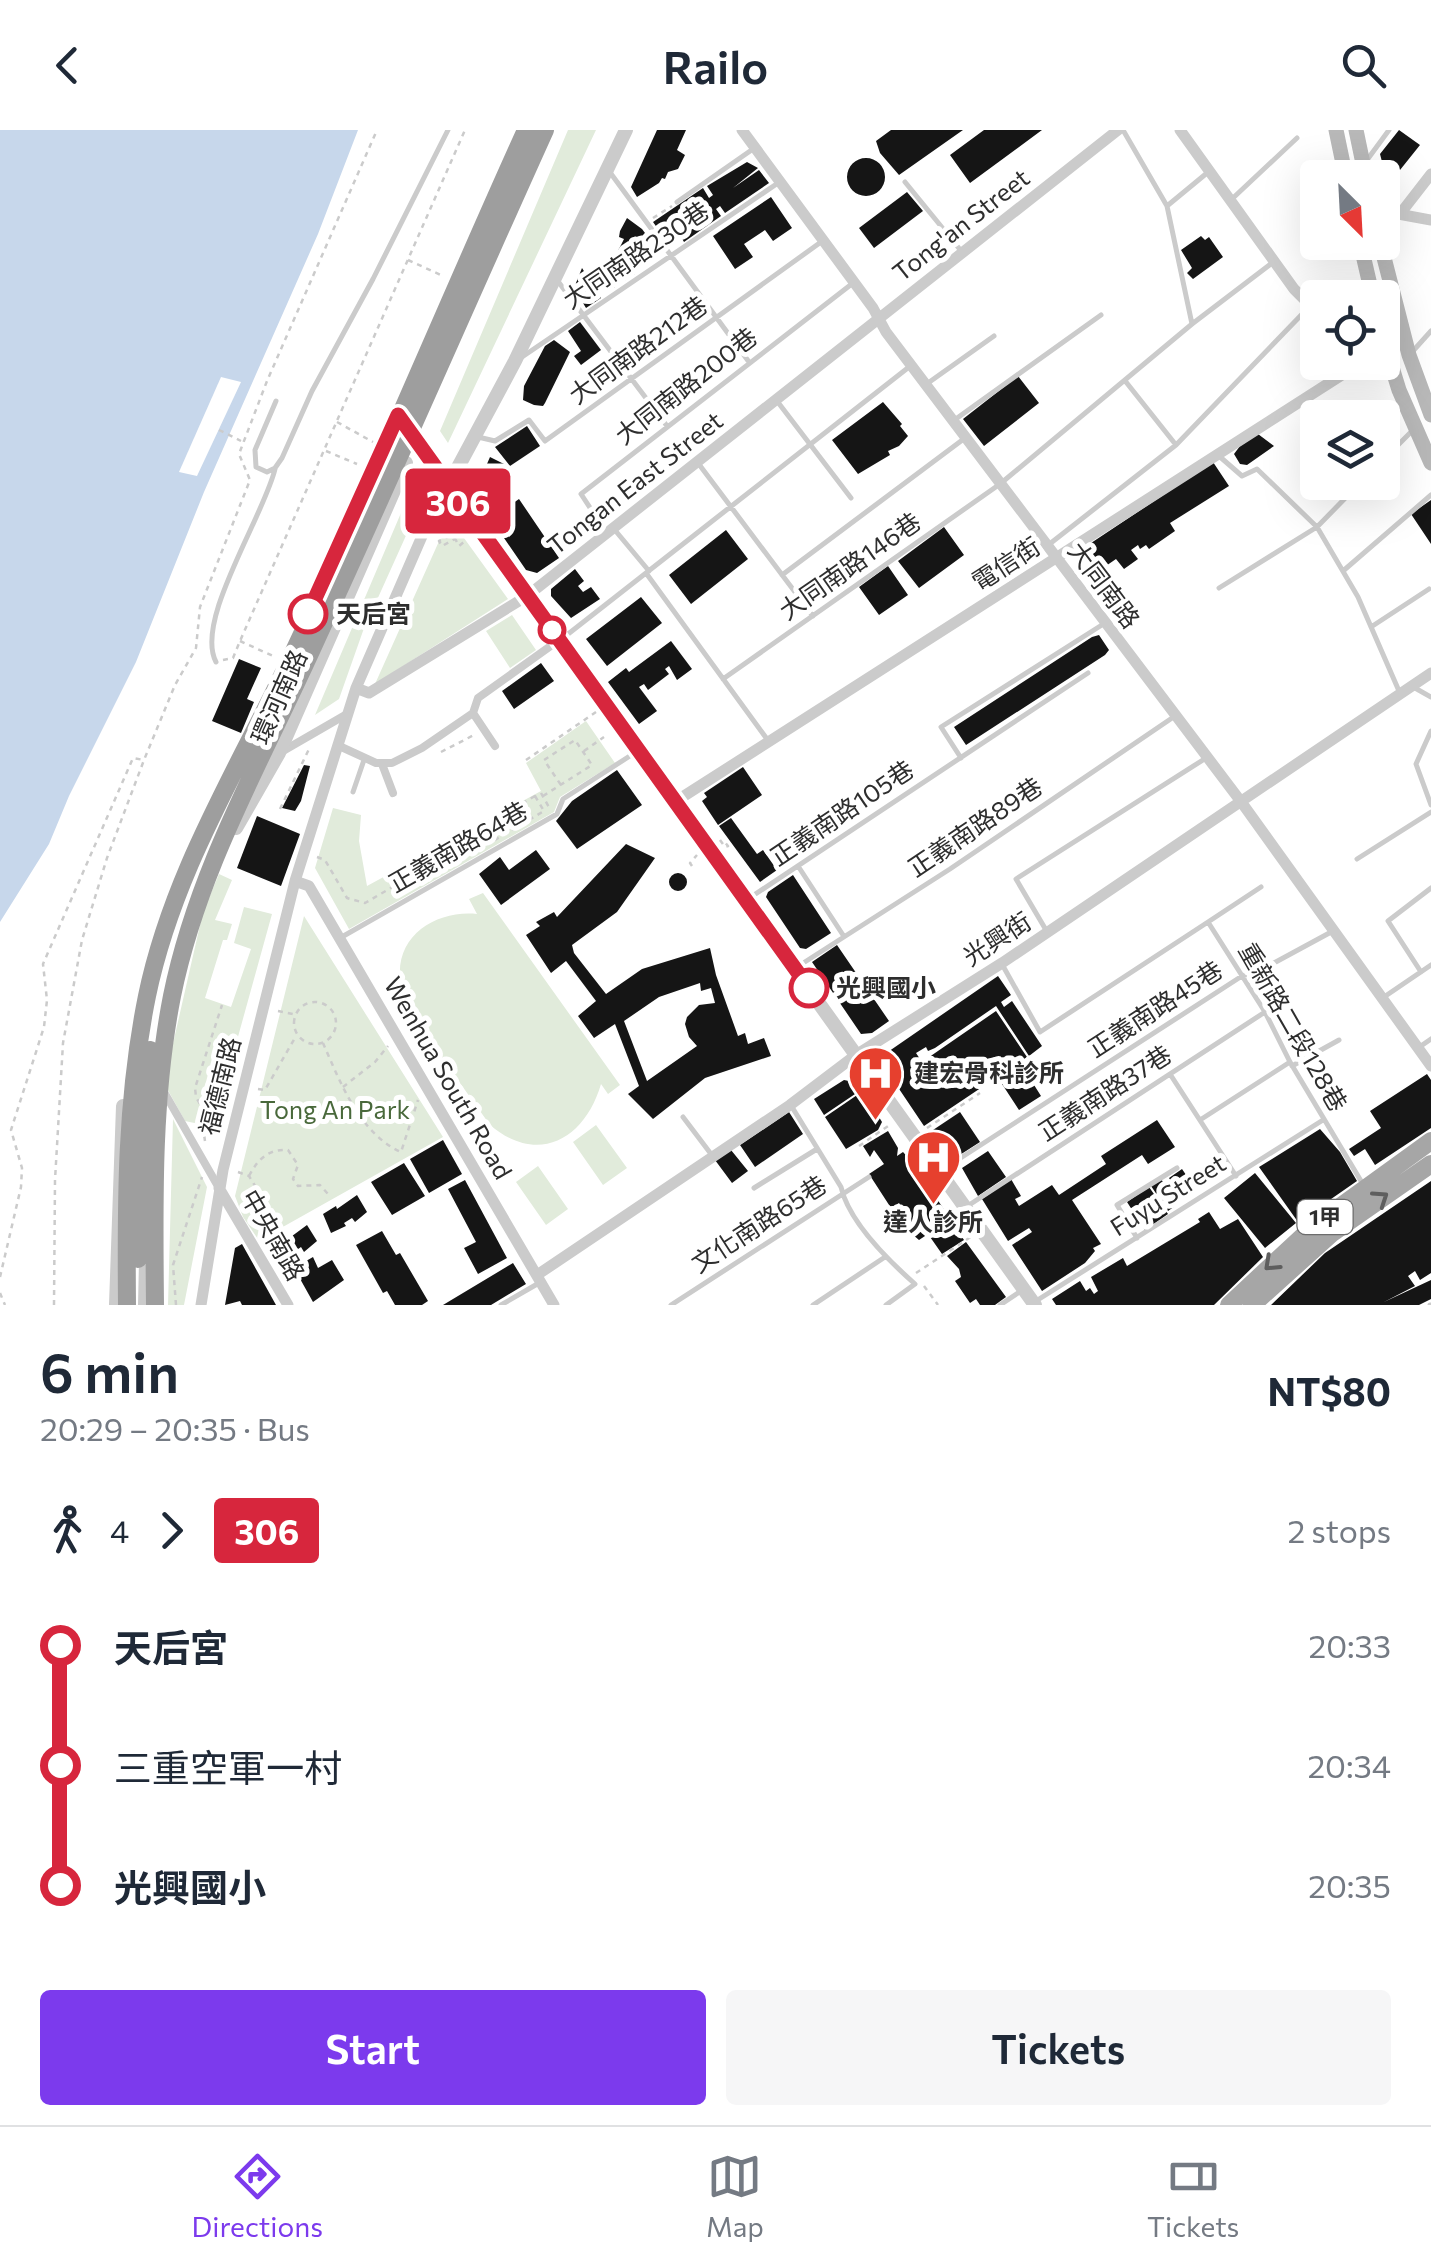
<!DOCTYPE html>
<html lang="en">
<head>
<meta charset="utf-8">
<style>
	body { margin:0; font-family:Commissioner,"Noto Sans TC",sans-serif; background:#f6f6f7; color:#1f2937; height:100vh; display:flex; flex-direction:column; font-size:38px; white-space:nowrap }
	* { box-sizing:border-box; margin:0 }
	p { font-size:32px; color:#747a83 }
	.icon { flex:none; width:55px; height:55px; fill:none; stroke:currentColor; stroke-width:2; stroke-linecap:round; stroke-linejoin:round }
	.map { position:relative; height:1175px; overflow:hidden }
	.sheet { display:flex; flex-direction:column; background:#fff; flex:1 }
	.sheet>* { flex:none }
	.badge { padding:0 20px; border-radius:8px; font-size:35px; line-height:65px }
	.needle { width:65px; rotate:156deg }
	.controls { position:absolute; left:1300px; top:30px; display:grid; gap:20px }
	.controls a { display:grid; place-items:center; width:100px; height:100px; border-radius:10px; background:#fff; box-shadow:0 10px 40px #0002; font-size:50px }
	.map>.badge { position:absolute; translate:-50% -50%; box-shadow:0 0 0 5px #fff }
	.legs { display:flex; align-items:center; gap:15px; height:110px; padding:0 40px; font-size:32px }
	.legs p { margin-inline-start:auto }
	.headline { display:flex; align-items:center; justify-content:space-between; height:170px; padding:0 40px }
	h1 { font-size:55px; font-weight:600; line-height:75px }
	.primary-button { display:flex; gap:20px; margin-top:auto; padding:20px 40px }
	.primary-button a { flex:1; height:115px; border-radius:10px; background:#7c3aed; color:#fff; font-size:40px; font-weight:600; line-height:115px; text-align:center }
	.primary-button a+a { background:#f6f6f7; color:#1f2937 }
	ul { padding:0 40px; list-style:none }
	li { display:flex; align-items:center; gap:35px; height:120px; font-size:38px }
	li i { display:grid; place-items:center; width:15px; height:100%; margin:0 12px; background:currentColor }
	li i::after { content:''; width:25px; height:25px; margin:-12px; border:8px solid; border-radius:50%; background:#fff }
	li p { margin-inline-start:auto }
	li:first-child i { background:linear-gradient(#0000 50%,currentColor 0) }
	li:last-child i { background:linear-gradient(currentColor 50%,#0000 0) }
	header { display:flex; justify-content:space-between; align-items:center; height:130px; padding:0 40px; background:#fff; font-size:45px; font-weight:600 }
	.dock { display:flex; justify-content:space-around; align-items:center; height:140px; border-top:2px solid #e0e1e3; background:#fff; font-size:28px; color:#747a83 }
	.dock a { display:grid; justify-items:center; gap:5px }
	.dock .on { color:#7c3aed }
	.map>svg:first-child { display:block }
	.green { fill:#e1ebdb }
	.water { fill:#c7d7eb }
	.pier { fill:#fff }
	.building { fill:#151515; fill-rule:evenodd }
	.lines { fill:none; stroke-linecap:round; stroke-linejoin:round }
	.path { stroke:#cbcbcb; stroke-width:2.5; stroke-dasharray:5 5; stroke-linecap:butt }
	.service { stroke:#cbcbcb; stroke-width:5 }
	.pedestrian { stroke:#cbcbcb; stroke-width:8 }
	.minor { stroke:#cbcbcb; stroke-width:11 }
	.tertiary { stroke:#cbcbcb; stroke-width:14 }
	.secondary { stroke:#b8b8b8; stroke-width:15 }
	.primary { stroke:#a6a6a6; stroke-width:18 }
	.trunk { stroke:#9e9e9e; stroke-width:18 }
	.oneway { stroke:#5e5e5e }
	.line-1-casing { stroke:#fff; stroke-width:22 }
	.line-1 { stroke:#d7263d; stroke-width:15 }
	.stop-1-dot { fill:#fff; stroke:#d7263d; stroke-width:5 }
	.labels { text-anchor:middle; stroke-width:10; stroke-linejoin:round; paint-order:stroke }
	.shield { fill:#fff; stroke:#6d6d6d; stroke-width:2.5 }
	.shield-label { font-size:22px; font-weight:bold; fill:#2e2e2e }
	.street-label { font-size:25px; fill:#2e2e2e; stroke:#fff }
	.stop-label { font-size:25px; font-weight:bold; fill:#2e2e2e; stroke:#fff; text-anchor:start }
	.poi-label { font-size:25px; font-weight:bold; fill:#2e2e2e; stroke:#fff; text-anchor:start }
	.park-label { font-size:25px; fill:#49693b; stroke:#fff }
</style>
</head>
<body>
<header><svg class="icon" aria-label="back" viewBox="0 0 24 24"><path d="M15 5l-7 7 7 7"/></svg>Railo<svg class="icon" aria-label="search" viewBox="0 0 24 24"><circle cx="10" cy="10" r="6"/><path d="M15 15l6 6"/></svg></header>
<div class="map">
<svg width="1431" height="1175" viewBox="0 0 1431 1175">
	<rect width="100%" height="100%" fill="#fff"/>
	<path class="green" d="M568,0H596L448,313L440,301Z
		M415,350H425L427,359L363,501L339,569L315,585Z
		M455,402L464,408L508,469L375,554L440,409Z
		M512,485L536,520L510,538L486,501Z
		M586,591L615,633L560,667L554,682L349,799L315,738L333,678L361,685L359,711L367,756L541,661L526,633Z
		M219,744L232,750L215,790L232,794L227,810H223L205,868L231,877L251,819L234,813L244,777L272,784L213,997L185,991L164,953L203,782Z
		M483,763L620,955L608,964L601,954C585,1009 538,1036 490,995L412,886C407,874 400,860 400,847C397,803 439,780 477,784L469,769Z
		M304,786L443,1007L281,1098L262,1115L243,1087L235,1066Z
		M173,989L207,1057L184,1175H168Z
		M596,995L627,1038L603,1055L573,1012Z
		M538,1036L568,1079L546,1095L516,1052Z"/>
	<path class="water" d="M0,0H358L318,104L204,362L136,532L69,666L49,714L0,792Z"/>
	<path class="pier" d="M221,247L241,252L197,346L179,342Z"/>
	<path class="building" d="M657,0H686L677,20L685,25L678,39L668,42L665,49L662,48L659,53L637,67L631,57Z
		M891,0H963L899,45L880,23L876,11Z
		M984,0H1042L970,53L950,25Z
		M1399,0L1420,15L1388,55L1380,24Z
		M847 47a19 19 0 1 1 38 0a19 19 0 1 1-38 0Z
		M747,32L758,38L733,58L759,40L769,53L725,83L720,76L716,79L721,86L684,112L680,105L668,113L653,92L703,58L709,68L713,65L707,56Z
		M907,62L923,81L874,118L859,98Z
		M771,67L792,98L773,111L765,100L744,114L753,127L735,139L713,106Z
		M627,88L642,99L645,103L640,115L646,118L634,145L629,143L625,151H620L614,158L597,151V148L606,131L611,133L621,115L624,109L619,107L620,101Z
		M1201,106L1205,110L1209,107L1223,127L1193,149L1187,143L1192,138L1181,120Z
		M582,138L601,168L586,178L574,158Z
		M580,192L601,220L581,235L574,226L581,221L568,201Z
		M554,210L570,222L545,273L543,276L534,275L523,270L524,256L545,216Z
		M1018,246L1039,273L984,316L963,289Z
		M883,272L902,294L900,296L908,306L899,316L888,321L890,325L858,344L832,310Z
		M527,296L540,316L510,336L495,317Z
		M1258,304L1274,316L1247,335L1240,334L1234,324L1240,316Z
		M490,327L510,337L501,359L492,364L477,357Z
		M1213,332L1229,356L1170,393L1175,401L1149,419L1146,415L1140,419L1138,415L1131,420L1138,429L1124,439L1116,429L1100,440L1085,417Z
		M500,363L509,376L519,369L559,428L537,443L526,440L482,376Z
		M1431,370V414L1411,384Z
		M944,397L964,425L919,458L898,431Z
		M726,400L748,429L691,474L669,445Z
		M888,436L908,465L879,485L859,457Z
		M575,439L584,451L578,456L583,462L591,457L600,469L571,488L551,466V459Z
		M641,467L662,493L607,536L586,509Z
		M1099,505L1109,520L1105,525L966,615L954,597L1092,507Z
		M671,511L692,539L677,550L669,536L665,539L669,544L648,560L644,554L639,557L657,581L639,594L608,552L626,538L629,542Z
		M239,529L261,538L247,569L254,572L241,603L212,591Z
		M541,533L554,551L514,579L502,561Z
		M304,635L310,636L301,671L295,681L282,678Z
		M743,637L762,665L718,695L702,671L707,667L704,663Z
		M617,640L642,675L577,719L556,691L572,671Z
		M257,686L300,704L281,756L237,738Z
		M731,688L757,724L763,720L777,740L760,752L719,696Z
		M626,714L655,728L617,782L572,815L574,823L606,864L642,839L710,818L716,845L738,906L745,903L748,914L764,908L771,926L705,948L653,989L628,964L639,956L615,894L594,908L578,886L596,871L566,831L551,843L526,805L540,796L536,792L554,782L557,787ZM700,853L701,861L711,858L715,873L699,875L687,887L685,894L689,907L697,916L647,951L624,891L659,867Z
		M536,720L550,739L501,775L479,744L500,727L509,740Z
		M669 752a9 9 0 1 1 18 0a9 9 0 1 1-18 0Z
		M793,745L831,803L806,819L800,818L766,767L768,762Z
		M837,815L889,891L872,903L861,904L812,832Z
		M998,846L1011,865L1001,872L1004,877L1012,871L1042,916L1029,926L996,876L935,918L928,921L926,917L916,923L922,932L996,881L1027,927L924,996L885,938L882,926Z
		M1024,939L1041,966L1019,980L1002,954Z
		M1427,944L1431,950V998L1375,1035L1365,1019L1354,1026L1349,1019L1381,998L1370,981Z
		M844,950L854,952L861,960L824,985L814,969Z
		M863,961L882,992L878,1000L846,1019L825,987Z
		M789,982L803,1004L755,1037L740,1015Z
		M960,982L980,1012L952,1030L933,1000Z
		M1157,990L1175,1017L1148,1034L1142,1025L1072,1070L1101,1114L1093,1118L1095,1121L1085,1133L1042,1161L1012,1115L1032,1102L1029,1098L1008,1111L982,1069L1011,1049L1021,1066L1015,1069L1019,1076L1052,1055L1059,1065L1106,1034L1101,1026Z
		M1320,999L1340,1022L1357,1051L1298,1092L1259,1037Z
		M888,1001L898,1018L897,1026L903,1022L914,1034L964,1110L942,1124L928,1104L919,1110L912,1104L903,1090L908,1087L899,1073L891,1078L869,1044L884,1034L874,1020L870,1027L863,1016Z
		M443,1010L462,1044L429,1063L410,1029Z
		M731,1020L748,1041L732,1053L715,1030Z
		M988,1021L1006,1047L978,1066L962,1038Z
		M404,1033L425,1066L392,1085L371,1052Z
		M1182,1039L1197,1061L1183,1070L1169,1048Z
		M1255,1043L1296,1093L1265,1118L1224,1068Z
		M1161,1049L1178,1074L1168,1081L1151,1056Z
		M465,1050L507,1128L478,1144L464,1118L476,1112L448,1059Z
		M1431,1051V1143L1420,1150L1415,1141L1408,1146L1415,1156L1384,1172L1431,1150V1169L1419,1175H1271L1325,1123Z
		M1149,1057L1168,1084L1145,1100L1127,1072Z
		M357,1065L367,1082L355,1092L352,1088L344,1093L346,1096L331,1103L323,1084L336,1076L337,1079Z
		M1209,1082L1220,1099L1238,1089L1263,1127L1214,1175H1056L1052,1169L1080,1151L1086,1161L1090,1158L1094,1164L1098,1161L1091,1147L1123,1128L1127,1136L1200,1092L1198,1089Z
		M307,1095L317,1111L304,1122L301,1117L294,1122L296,1126L283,1131L273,1114L286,1106L288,1109Z
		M382,1101L396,1125L400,1123L428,1171L422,1175H395L387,1161L383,1163L356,1115Z
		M966,1112L1006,1167L995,1175H980L976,1169L970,1173L955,1151L961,1147L959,1139L947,1126Z
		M242,1114L266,1157L276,1175H242L240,1171L225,1175L235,1118Z
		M313,1127L318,1138L332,1130L344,1150L313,1172L294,1138Z
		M513,1133L526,1154L491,1175H443Z"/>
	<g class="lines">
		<path class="path" d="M653,88L672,76
			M408,130L443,146
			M337,292L373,312
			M219,300L241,311
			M326,321L357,334
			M416,343L429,361
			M480,375L511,353
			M445,390L459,416L465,411
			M450,406L439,411L442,416L455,409
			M240,511L273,526
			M223,530L233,528L240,511L465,0
			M584,621L604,607
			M441,622L474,605
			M526,630L596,582
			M541,663L550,679
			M535,666L544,681L488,714L479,699Z
			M543,666L592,635L575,610L544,630L561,655
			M280,679L310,617
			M720,710L725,717L728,716L723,710
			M317,727L325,730L347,768L365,773L482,705
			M692,736L690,733L697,725
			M294 893a21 21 0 1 1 42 0a21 21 0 1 1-42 0Z
			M278,881L293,884
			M323,913C340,952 360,1004 401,1022L418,970
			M343,957L375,932L388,916
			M258,959L265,960L296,906
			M927,998L980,963
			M205,1011L203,998L213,997L196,967L195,958L222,875
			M859,1016L891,994
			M238,1042L249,1046L281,1098
			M249,1046C258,1029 268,1019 288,1020L298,1035L293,1049L298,1056L320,1055L328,1064
			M916,1143L972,1106
			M0,1147L21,1057L22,1038L11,1000L44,897L47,870L43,834L133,628L144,630
			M924,1156L938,1175
			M0,1163L5,1175
			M54,1175L55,1050L63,913L82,810L107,728L144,630L175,555L196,518L200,477L250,350L239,324L267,251L377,0
			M176,1175L173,1135L202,1047"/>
		<path class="service" d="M1123,0L1167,76
			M1367,30L1389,0
			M609,41L749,232
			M905,52L962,122
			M1233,68L1297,8
			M677,72L753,19
			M557,150L667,296
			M1192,194L1167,76L1207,43
			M1413,221L1431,201
			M522,227L778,53
			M1126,252L1176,315
			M928,253L994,206
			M276,271L255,320L256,337L267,342L275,338L282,328L312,261L373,149L448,0
			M777,271L851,368
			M953,291L1101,185
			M478,307L495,311L529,290L545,311L821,112
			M1219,326L1242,346L1257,339L1317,397L1358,467L1399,561
			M1382,331L1413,300
			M698,333L813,486
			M614,399L649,441
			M606,402L581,364L853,153
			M1047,416L1176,315L1308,178
			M1343,441L1431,365
			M646,443L767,609
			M782,445L965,308
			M1219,458L1317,397L1361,352
			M1371,497L1429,459
			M563,508L909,237
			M216,532C194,491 264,386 275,339
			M723,549L1000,354L1192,194L1272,133
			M1415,558L1431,567
			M1431,601L1416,634L1431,675
			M961,628L941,597L1105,493
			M353,662L365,627
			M1357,729L1431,682
			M798,736L843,805
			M748,769L1088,543
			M1208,792L1261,757
			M1046,800L1016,749L1206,628
			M340,808L557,684L563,669L636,622
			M1003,836L1040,902L1208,792L1265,882L1290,932L1364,1056
			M797,837L950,739L1175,586
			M1421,842L1388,791L1431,758
			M1384,867L1431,835
			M1418,918L1431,909
			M1292,936L1339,910
			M1170,944L1236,1046
			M792,977L841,1057C849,1092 889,1131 915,1154L886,1175
			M683,987L711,1024
			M1200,990L1290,932
			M942,1040L1242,846L1259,841L1333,801
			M754,1058L817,1019
			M966,1077L1265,882
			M1137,1108L1117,1075L1177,1038
			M1036,1171L1323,990
			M501,1175L539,1153
			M671,1175L869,1047
			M813,1175L885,1127
			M1000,1175L1021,1161
			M1430,1175H1431"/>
		<path class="pedestrian" d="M473,583L495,616
			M337,615L376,633H392L422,618L473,583L478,568L559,510
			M283,621L347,584
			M382,634L393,663
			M164,962L219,1058"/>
		<path class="minor" d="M742,0L873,178L886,202L1242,673L1431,936
			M1180,0L1294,159L1318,183
			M1382,81L1431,90
			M1400,84L1431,44
			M356,558L369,563L527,466L1118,0
			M673,673L1362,232
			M295,751L309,756L554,1175
			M219,1058L288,1175
			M537,1145L790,975L856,925L1002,833L1431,543
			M201,1175L223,1040L295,751L356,558L436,374L448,356"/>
		<path class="tertiary" d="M407,298L1035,1175
			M448,356L515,231L626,0
			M236,698L279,623L406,333
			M116,1175L123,976
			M145,1175L146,1131"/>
		<path class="secondary" d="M1336,0L1346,48
			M1356,0L1366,48
			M1360,112L1373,168
			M1380,112L1409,225L1431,285
			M1382,205L1399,260L1431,333"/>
		<path class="primary" d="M1229,1175L1315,1095L1431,1011
			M1252,1175L1332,1103L1431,1034"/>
		<path class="trunk" d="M138,1129L141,996L150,920
			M127,1175C126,1071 126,969 147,866C173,740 242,633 295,519C376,347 448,172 526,0
			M155,1175C154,1073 152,967 172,866C198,738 263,628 316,510C394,341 468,170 545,0"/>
	</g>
	<defs><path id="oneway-chevron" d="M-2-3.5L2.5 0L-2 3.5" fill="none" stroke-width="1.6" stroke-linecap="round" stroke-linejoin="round" transform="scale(2.5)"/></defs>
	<g class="oneway">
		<use href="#oneway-chevron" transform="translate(1381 1068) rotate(-34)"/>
		<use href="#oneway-chevron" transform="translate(1271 1134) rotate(137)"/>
	</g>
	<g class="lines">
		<defs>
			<path id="line-1" d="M308,484L398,285L809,858"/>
		</defs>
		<use href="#line-1" class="line-1-casing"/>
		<use href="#line-1" class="line-1"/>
	</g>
	<defs>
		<symbol id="hospital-pin" viewBox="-11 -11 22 30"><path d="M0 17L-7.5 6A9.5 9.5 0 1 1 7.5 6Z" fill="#e6402e" stroke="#fff"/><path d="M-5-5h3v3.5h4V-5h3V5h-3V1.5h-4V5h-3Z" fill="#fff"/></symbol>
	</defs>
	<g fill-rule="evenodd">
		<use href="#hospital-pin" x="844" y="912" width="63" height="86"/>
		<use href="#hospital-pin" x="902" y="996" width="63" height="86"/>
	</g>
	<g class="stop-1-dot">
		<circle cx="308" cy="484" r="18"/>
		<circle cx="552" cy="500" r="12"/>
		<circle cx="809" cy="858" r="18"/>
	</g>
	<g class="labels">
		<rect class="shield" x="1297.5" y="1070" width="55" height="34" rx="8"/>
		<g class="shield-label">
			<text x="1325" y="1095">1甲</text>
		</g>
		<g class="street-label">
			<text transform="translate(961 95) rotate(-38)" y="9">Tong'an Street</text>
			<text transform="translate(636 125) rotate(-34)" y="9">大同南路230巷</text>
			<text transform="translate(638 220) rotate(-36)" y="9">大同南路212巷</text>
			<text transform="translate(686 256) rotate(-38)" y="9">大同南路200巷</text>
			<text transform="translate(635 353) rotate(-38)" y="9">Tongan East Street</text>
			<text transform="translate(1006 434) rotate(-33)" y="9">電信街</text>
			<text transform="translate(850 436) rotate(-35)" y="9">大同南路146巷</text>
			<text transform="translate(1104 455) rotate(53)" y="9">大同南路</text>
			<text transform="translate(279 567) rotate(-66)" y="9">環河南路</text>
			<text transform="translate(842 683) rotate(-34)" y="9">正義南路105巷</text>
			<text transform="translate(975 697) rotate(-34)" y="9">正義南路89巷</text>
			<text transform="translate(458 717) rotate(-30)" y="9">正義南路64巷</text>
			<text transform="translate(997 809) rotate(-33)" y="9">光興街</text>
			<text transform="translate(1155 879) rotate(-33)" y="9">正義南路45巷</text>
			<text transform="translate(1293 897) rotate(60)" y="9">重新路二段128巷</text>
			<text transform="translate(448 948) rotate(60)" y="9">Wenhua South Road</text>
			<text transform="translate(220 956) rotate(-76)" y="9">福德南路</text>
			<text transform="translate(1105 963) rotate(-33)" y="9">正義南路37巷</text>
			<text transform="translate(1168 1065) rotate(-32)" y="9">Fuyu Street</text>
			<text transform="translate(759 1094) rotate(-33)" y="9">文化南路65巷</text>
			<text transform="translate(273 1105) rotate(60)" y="9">中央南路</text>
		</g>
		<g class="stop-label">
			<text x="336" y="493">天后宮</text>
			<text x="836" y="867">光興國小</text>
		</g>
		<g class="poi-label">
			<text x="914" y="952">建宏骨科診所</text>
			<text x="933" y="1101" text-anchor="middle">達人診所</text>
		</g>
		<g class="park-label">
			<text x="335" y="989">Tong An Park</text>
		</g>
	</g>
</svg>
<div class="controls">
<a><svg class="needle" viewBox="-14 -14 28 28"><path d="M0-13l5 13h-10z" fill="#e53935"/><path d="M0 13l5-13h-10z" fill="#747a83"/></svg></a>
<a><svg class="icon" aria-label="locate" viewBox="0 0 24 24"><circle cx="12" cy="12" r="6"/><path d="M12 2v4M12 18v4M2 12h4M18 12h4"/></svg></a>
<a><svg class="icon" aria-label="layers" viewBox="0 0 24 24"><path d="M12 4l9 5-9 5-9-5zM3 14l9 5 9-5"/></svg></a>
</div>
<b class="badge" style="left:458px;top:371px;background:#d7263d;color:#fff">306</b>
</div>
<section class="sheet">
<div class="headline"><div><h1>6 min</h1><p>20:29 – 20:35 · Bus</p></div><b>NT$80</b></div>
<div class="legs"><svg class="icon" aria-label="walk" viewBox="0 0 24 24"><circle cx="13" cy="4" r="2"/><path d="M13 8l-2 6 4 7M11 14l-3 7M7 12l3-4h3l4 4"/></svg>4<svg class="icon" aria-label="forward" viewBox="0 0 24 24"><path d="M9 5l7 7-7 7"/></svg><b class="badge" style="background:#d7263d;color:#fff">306</b><p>2 stops</p></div>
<ul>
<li><i style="color:#d7263d"></i><b>天后宮</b><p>20:33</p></li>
<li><i style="color:#d7263d"></i><span>三重空軍一村</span><p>20:34</p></li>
<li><i style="color:#d7263d"></i><b>光興國小</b><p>20:35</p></li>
</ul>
<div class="primary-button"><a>Start</a><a>Tickets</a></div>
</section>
<nav class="dock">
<a class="on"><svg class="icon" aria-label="directions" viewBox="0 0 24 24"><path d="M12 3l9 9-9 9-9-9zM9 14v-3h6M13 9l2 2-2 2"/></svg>Directions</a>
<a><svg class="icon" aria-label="map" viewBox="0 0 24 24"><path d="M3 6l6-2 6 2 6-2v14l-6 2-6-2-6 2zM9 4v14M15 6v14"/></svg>Map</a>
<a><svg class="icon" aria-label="tickets" viewBox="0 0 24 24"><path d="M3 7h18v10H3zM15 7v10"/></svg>Tickets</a>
</nav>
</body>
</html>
